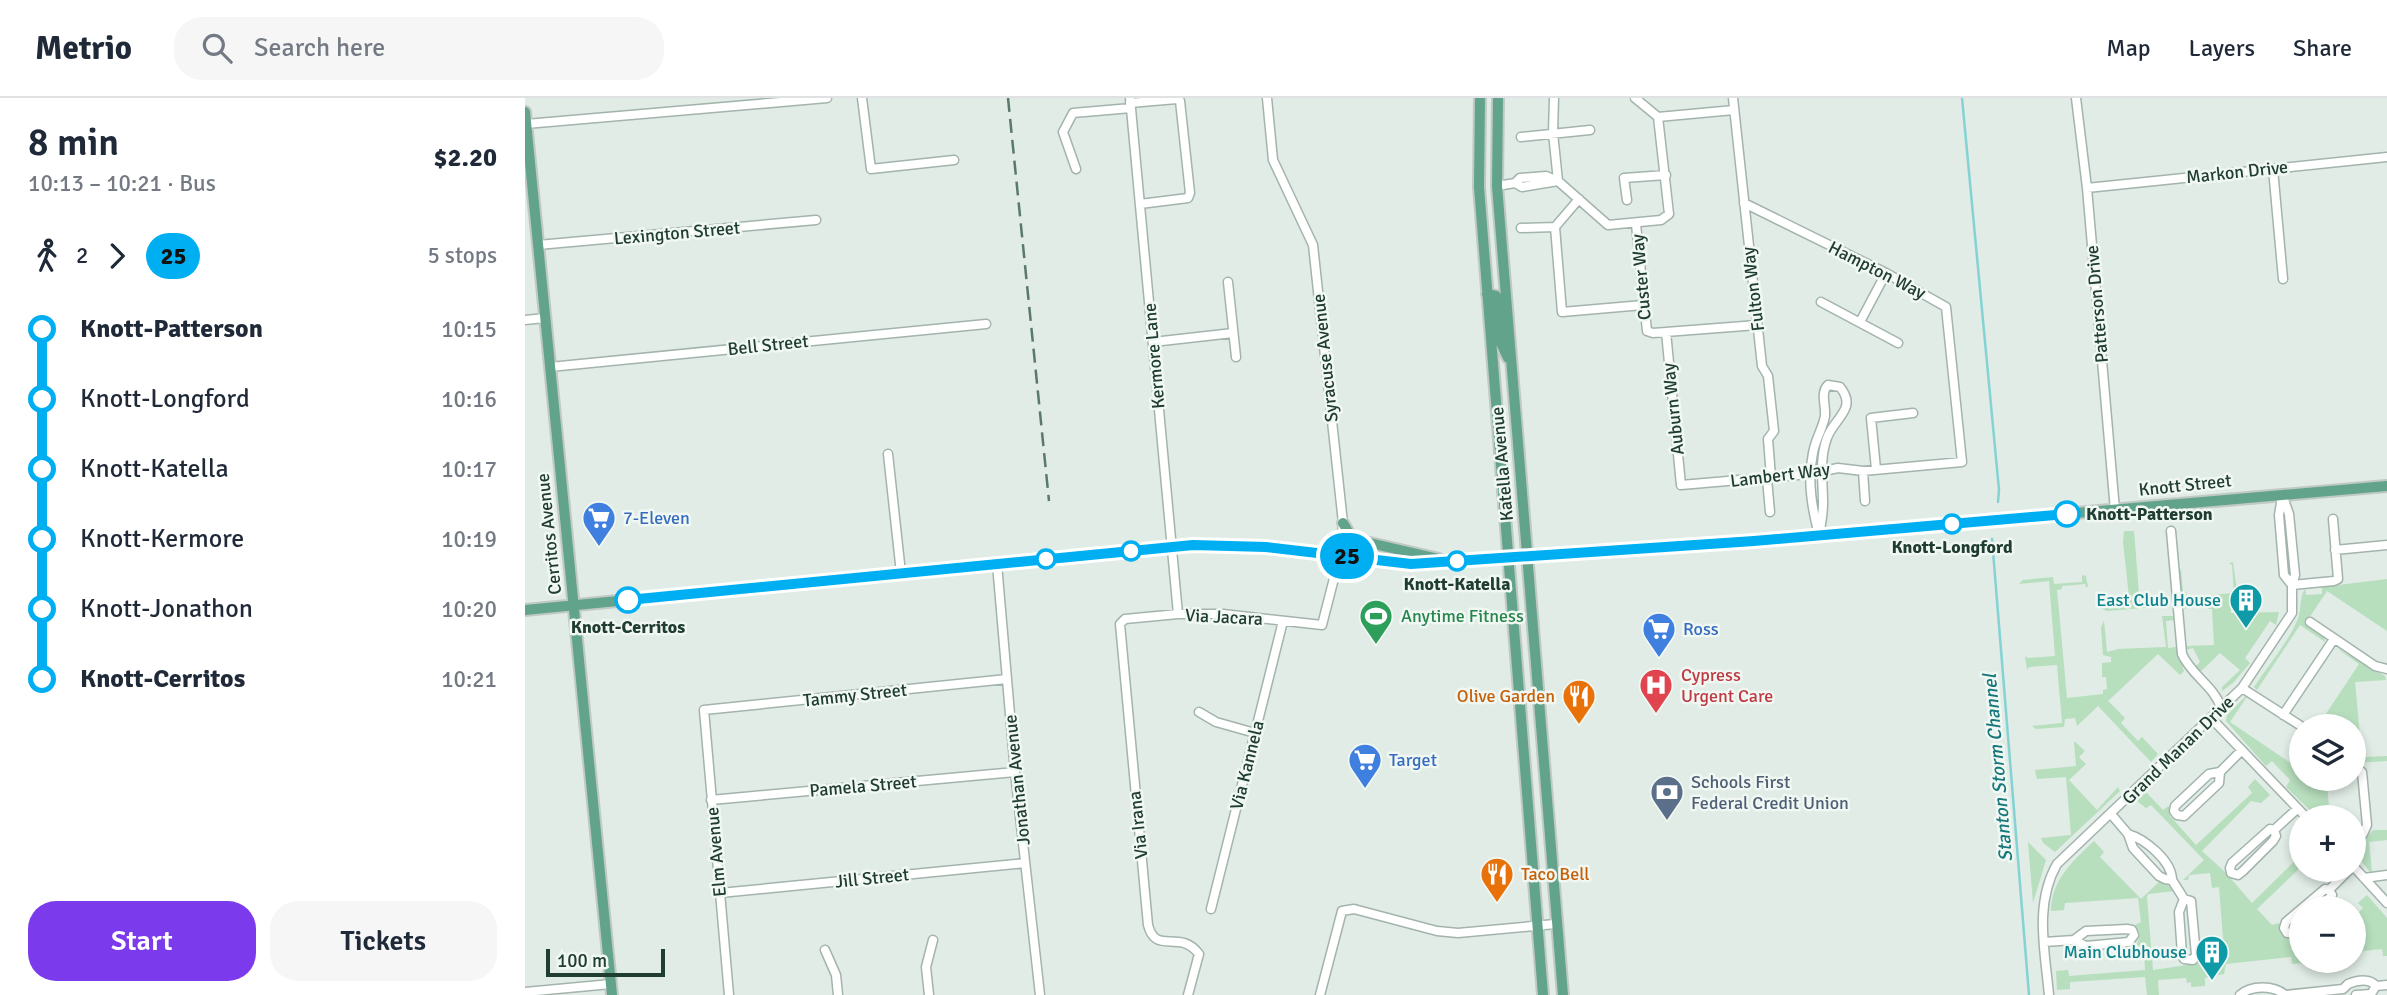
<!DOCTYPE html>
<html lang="en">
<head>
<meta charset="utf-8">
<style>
	body { margin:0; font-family:Signika,sans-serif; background:#f6f6f7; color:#1f2937; height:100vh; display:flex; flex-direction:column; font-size:26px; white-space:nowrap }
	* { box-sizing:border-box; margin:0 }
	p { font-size:23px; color:#747a83 }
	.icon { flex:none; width:38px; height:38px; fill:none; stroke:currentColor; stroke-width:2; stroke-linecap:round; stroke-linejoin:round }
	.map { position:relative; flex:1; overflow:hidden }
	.drawer { display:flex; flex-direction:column; background:#fff; width:525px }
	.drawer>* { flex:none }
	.badge { padding:0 14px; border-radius:23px; font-size:24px; line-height:46px }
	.buttons { position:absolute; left:1764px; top:616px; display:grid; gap:14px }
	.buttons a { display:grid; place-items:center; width:77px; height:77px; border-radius:50%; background:#fff; box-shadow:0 4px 10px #0003; font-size:35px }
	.scale { position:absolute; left:21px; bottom:18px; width:119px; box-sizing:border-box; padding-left:7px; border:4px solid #203d32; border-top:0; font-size:19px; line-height:24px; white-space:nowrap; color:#203d32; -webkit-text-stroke:5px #f1f8f3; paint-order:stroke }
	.map>.badge { position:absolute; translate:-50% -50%; box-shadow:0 0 0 4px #fff }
	.legs { display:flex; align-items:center; gap:10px; height:77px; padding:0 28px; font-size:23px }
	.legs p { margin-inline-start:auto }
	.headline { display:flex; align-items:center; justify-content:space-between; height:119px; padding:0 28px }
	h1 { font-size:38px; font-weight:600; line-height:52px }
	.action { display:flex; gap:14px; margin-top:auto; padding:14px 28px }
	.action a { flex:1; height:80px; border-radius:28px; background:#7c3aed; color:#fff; font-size:28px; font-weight:600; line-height:80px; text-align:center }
	.action a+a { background:#f6f6f7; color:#1f2937 }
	ul { padding:0 28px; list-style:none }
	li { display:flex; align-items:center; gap:24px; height:70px; font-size:26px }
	li i { display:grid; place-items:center; width:10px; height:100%; margin:0 9px; background:currentColor }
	li i::after { content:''; width:18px; height:18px; margin:-9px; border:5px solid; border-radius:50%; background:#fff }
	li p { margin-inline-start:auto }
	li:first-child i { background:linear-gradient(#0000 50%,currentColor 0) }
	li:last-child i { background:linear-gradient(currentColor 50%,#0000 0) }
	header { display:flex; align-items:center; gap:42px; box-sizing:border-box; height:98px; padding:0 35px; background:#fff; border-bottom:2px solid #e0e1e3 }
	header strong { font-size:33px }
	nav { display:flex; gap:38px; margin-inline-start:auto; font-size:24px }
	.search { width:490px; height:63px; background:#f6f6f7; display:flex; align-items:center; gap:18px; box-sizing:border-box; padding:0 24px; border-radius:28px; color:#747a83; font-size:26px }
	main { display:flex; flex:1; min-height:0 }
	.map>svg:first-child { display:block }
	.green { fill:#b7debd }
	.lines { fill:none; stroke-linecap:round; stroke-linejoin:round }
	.stream { stroke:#84d2d4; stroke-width:2.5 }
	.minor-casing { stroke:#a3b4ac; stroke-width:11 }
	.major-casing { stroke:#c1c9c6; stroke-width:14 }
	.minor { stroke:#fff; stroke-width:8 }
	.major { stroke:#62a48b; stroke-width:10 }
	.rail { stroke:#5a796d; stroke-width:2.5; stroke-dasharray:14 7; stroke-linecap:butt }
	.line-1-casing { stroke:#fff; stroke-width:16 }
	.line-1 { stroke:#00aff2; stroke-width:10 }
	.stop-1-dot { fill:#fff; stroke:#00aff2; stroke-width:3.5 }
	.labels { text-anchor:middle; stroke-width:5; stroke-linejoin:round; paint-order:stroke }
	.street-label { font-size:18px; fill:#203d32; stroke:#f1f8f3 }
	.stop-label { font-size:18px; font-weight:bold; fill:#203d32; stroke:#f1f8f3 }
	.shop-label { font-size:18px; fill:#366cbe; stroke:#f1f8f3; text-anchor:start }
	.culture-label { font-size:18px; fill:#0d838f; stroke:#f1f8f3; text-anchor:end }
	.leisure-label { font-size:18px; fill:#27864d; stroke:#f1f8f3; text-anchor:start }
	.health-label { font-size:18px; fill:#be3a42; stroke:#f1f8f3; text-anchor:start }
	.food-label { font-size:18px; fill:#c56008; stroke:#f1f8f3; text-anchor:end }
	.service-label { font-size:18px; fill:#4e5e75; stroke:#f1f8f3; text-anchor:start }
	.water-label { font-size:19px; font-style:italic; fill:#17787c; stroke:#f1f8f3 }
</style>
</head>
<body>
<header>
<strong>Metrio</strong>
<div class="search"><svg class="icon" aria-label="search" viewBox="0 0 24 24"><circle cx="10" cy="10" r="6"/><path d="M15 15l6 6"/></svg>Search here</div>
<nav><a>Map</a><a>Layers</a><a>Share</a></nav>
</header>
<main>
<section class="drawer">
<div class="headline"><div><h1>8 min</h1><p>10:13 – 10:21 · Bus</p></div><b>$2.20</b></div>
<div class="legs"><svg class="icon" aria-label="walk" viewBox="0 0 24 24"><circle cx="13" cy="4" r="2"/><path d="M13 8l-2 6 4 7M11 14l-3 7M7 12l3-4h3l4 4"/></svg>2<svg class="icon" aria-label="forward" viewBox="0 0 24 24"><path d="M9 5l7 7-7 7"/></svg><b class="badge" style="background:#00aff2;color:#111">25</b><p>5 stops</p></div>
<ul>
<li><i style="color:#00aff2"></i><b>Knott-Patterson</b><p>10:15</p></li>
<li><i style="color:#00aff2"></i><span>Knott-Longford</span><p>10:16</p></li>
<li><i style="color:#00aff2"></i><span>Knott-Katella</span><p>10:17</p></li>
<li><i style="color:#00aff2"></i><span>Knott-Kermore</span><p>10:19</p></li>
<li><i style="color:#00aff2"></i><span>Knott-Jonathon</span><p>10:20</p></li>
<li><i style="color:#00aff2"></i><b>Knott-Cerritos</b><p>10:21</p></li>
</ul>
<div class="action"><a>Start</a><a>Tickets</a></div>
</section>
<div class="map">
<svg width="1862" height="897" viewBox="0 0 1862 897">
	<rect width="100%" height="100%" fill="#e0ece5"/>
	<path class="green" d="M1599,433H1609L1615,508L1645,506L1643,508L1582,513L1575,510L1605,508L1598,444Z
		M1708,464L1713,500L1705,501L1706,515L1754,514L1751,527L1745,523L1720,560L1725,565L1708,585L1697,593V589L1715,572L1695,555L1674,575L1670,569L1675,564L1668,550L1661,552L1660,548L1689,547L1687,511H1683L1682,507L1657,511L1654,473L1659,469L1656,471L1658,494H1661L1662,499L1709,495L1707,467L1704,465Z
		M1557,477L1561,478L1563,489H1561L1560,486L1537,488V491L1532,492L1542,600L1578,596V592L1582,591L1581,579H1577V565L1586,564V559L1578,557L1576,529L1579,523L1582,554L1593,551L1641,549L1637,518H1648L1649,522L1641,523L1643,550L1651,549L1659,573L1655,577L1633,556L1583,603L1600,620L1596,625L1613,643L1617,639L1633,656L1626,664L1573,608L1552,628L1550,620L1540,621L1539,629L1511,631L1507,628L1537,625L1532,567L1504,569L1502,572L1500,558L1503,560L1530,558L1524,483L1494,486L1498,482L1528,479L1529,486L1557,484Z
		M1862,481V533L1802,493L1780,526L1799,538L1800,544L1775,527L1732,592L1729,589C1743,568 1762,546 1772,523C1777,512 1774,499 1780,491L1781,497L1797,496V489Z
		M1810,549L1860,578L1861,582L1830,584L1837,659L1862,658V663L1829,665V628H1793L1834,566Z
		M1721,598L1724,599L1721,600L1705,624L1767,666L1776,653V681H1794L1795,686L1814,684V686L1802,687L1805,719H1792L1761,689L1765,682L1747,663L1741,668L1701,623L1702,617Z
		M1549,643L1560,653L1554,659L1561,666L1544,682L1572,712L1593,689L1595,693L1530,754L1518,745L1516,740L1546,737L1541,679L1512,681L1510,672L1551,668Z
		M1730,681L1745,697L1736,705L1726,703L1677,753L1700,774L1727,805L1776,757V769L1732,811L1747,827L1754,825C1759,834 1758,838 1769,840L1765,845L1776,856V863H1803L1767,866L1766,859L1701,866L1699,876L1680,880V888L1666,889V884L1662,885L1661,880L1633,882L1634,897H1622L1620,879L1545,884V891L1532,892L1531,873L1543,872L1544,878L1620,872L1619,854L1612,846L1615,836L1610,827L1616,824L1613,800L1540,805L1539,812L1526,813C1526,782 1548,763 1569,743L1579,754L1575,759L1616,801L1634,784L1643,787L1650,793L1623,796L1622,799L1628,872L1669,866L1674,861L1675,867L1700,866L1694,789L1687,790L1685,775L1664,777L1663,782H1658L1679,762L1626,707L1621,710L1612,703L1621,694L1638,712L1644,708L1645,718L1671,747L1727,695L1723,689Z
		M1848,732H1862V742L1844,744L1847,774H1845L1829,754Z
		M1503,744L1521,762L1508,805Z
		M1842,797L1862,820V858H1858L1857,851L1829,854V819L1838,810L1833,805Z"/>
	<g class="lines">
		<path class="stream" d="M1437,0L1474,392L1473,404
			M1467,441L1504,897"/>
		<defs>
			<path id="minor" d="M337,0L346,71L429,62
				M605,0L653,516
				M1029,0L1028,35L1033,83
				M1208,0L1237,268L1243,278L1249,333L1243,341L1246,379
				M1551,0L1562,90L1590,412
				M605,5L652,1L655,3L665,95L663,100L615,106
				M1133,19L1209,12
				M1,26L302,0
				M996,39L1065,32
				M551,71L538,34L548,15L606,10
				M1748,71L1758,181
				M990,85L997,89L1033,83
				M972,88L990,85L995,80L1021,78L1033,83L1083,127L1136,122L1144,116L1133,19L1110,0
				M1562,90L1862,59
				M1054,101L1030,129L1037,214L1118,207
				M1102,102L1099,80L1141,77
				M1111,126L1122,233L1128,235L1232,227
				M996,130L1030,129
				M13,147L291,122
				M703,184L711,259
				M1296,204L1373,245
				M0,222L20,220
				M1335,224L1361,175
				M1141,234L1156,387L1285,376L1313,370L1338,373L1437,364L1421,209L1361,175L1219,105
				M628,244L708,235
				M25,269L461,226
				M1303,287L1315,289C1333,311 1309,320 1302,340C1294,362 1298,382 1298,405C1298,416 1296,427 1294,437C1287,410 1282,383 1288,355C1290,342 1298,330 1300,318C1301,307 1295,295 1303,287Z
				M363,356L376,475
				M1351,371L1346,320L1388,315
				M1338,373L1340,403
				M1242,381L1245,414
				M1757,399L1754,417L1759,477L1767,487
				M1646,433L1657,556C1666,577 1690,589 1696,610
				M1810,452L1862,447
				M472,466L490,674L515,897
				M1767,487L1809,483L1813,481L1808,421
				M1785,524L1850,568L1862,571
				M1717,590L1776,628
				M674,614L691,624L730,635
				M1758,617L1809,541
				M1686,620L1781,719
				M1829,670H1832L1837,674L1842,727L1838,736L1829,745
				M1695,674L1694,685L1659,718L1652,717L1649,713L1650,708L1684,676L1695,674L1717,652
				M186,702L490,674
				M1586,716L1603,736L1608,750L1634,778L1640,781L1647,782C1647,763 1620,741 1603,736
				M1749,732L1751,738L1748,743L1718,773L1713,777L1706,775L1705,770L1707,765L1745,731L1749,732L1772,711
				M1829,769L1862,805
				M1839,780L1862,777
				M1647,782L1659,801L1666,803L1671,857L1668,862L1659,861L1657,856L1654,814L1659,801
				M195,795L500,765
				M1795,810L1807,797L1804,792
				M686,811L758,523
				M1776,828L1767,835H1762L1759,830L1761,824L1800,791L1804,792L1824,772
				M1519,844L1549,842L1561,833L1602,831L1607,832L1609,837L1604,844L1561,848L1549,842
				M300,852L311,877L313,897
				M1851,888L1862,887
				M0,894L86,886
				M204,897L179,612L482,581
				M404,897L401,869L408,842
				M663,897L674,856C654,830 631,858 623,827L595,526L600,521L653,516H698L797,527L815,457L818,425L788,147L748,62L742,0
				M795,897L817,813L829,811L912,833L933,835L1030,826
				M1524,897C1520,853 1509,806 1532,766L1717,590L1767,515V487L1770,477L1764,416L1757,396
				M1715,897C1726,887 1749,887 1760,897L1818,891L1823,886C1832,882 1845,880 1851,888L1846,896L1831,897"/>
			<path id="major" d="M955,0L954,89L1018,897
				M973,0L972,88L1038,897
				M0,14L87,897
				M962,196L971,198L976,245L983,260
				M818,425L825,437L832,442L914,461
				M0,512L668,447L741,449L886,465L923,464L1229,443L1862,388"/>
		</defs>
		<use href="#minor" class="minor-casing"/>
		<use href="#major" class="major-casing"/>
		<use href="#minor" class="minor"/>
		<use href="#major" class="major"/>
		<path class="rail" d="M483,0L524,403"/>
	</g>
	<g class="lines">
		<defs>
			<path id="line-1" d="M103,502L668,447L741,449L886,466L1229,443L1542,416"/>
		</defs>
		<use href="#line-1" class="line-1-casing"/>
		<use href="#line-1" class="line-1"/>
	</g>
	<defs>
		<symbol id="supermarket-pin" viewBox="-11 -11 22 30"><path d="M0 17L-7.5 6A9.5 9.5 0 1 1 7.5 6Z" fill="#3f7fe0" stroke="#f1f8f3"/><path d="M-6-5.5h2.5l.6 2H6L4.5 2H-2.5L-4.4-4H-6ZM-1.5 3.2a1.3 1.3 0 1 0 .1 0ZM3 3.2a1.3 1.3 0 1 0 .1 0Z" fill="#fff"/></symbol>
		<symbol id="building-pin" viewBox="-11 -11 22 30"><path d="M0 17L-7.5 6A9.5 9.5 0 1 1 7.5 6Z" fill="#0f9aa8" stroke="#f1f8f3"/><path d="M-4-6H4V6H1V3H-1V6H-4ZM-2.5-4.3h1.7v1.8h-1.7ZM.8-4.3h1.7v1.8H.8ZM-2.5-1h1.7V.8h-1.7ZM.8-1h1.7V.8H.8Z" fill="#fff"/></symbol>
		<symbol id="stadium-pin" viewBox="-11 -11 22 30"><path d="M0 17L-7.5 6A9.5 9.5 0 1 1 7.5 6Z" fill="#2e9e5b" stroke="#f1f8f3"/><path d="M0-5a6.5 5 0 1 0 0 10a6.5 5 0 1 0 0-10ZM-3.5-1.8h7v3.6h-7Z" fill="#fff"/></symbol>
		<symbol id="hospital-pin" viewBox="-11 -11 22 30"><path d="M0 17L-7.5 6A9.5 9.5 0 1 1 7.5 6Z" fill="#e0444e" stroke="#f1f8f3"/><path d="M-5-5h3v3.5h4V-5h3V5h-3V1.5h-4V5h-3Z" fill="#fff"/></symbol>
		<symbol id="restaurant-pin" viewBox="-11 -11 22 30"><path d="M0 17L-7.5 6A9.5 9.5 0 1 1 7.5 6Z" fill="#e8710a" stroke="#f1f8f3"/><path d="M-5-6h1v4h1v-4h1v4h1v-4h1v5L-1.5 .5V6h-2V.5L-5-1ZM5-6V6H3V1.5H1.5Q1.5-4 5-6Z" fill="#fff"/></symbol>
		<symbol id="bank-pin" viewBox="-11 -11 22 30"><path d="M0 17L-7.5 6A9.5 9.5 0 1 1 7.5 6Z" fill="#5c6f8a" stroke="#f1f8f3"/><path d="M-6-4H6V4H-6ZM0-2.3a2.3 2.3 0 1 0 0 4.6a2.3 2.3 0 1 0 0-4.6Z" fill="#fff"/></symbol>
	</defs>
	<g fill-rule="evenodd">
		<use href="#supermarket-pin" x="55" y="401" width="38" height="52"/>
		<use href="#building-pin" x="1702" y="483" width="38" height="52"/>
		<use href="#stadium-pin" x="832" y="499" width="38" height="52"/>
		<use href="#supermarket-pin" x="1115" y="512" width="38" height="52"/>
		<use href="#hospital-pin" x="1112" y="568" width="38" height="52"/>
		<use href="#restaurant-pin" x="1035" y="579" width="38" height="52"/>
		<use href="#supermarket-pin" x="821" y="643" width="38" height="52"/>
		<use href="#bank-pin" x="1123" y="675" width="38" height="52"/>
		<use href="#restaurant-pin" x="953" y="757" width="38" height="52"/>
		<use href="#building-pin" x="1668" y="835" width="38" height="52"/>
	</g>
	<g class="stop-1-dot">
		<circle cx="1542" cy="416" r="12"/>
		<circle cx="1427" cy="426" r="9"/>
		<circle cx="606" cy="453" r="9"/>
		<circle cx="521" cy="461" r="9"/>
		<circle cx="932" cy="463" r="9"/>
		<circle cx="103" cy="502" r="12"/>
	</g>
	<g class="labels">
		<g class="street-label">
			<text transform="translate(1712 74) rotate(-6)" y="6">Markon Drive</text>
			<text transform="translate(152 135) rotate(-5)" y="6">Lexington Street</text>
			<text transform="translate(1352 172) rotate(27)" y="6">Hampton Way</text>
			<text transform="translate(1116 179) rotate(-95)" y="6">Custer Way</text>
			<text transform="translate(1228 191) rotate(-97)" y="6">Fulton Way</text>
			<text transform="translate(1572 206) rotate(-95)" y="6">Patterson Drive</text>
			<text transform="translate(243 247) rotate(-6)" y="6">Bell Street</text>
			<text transform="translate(629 258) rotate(-95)" y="6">Kermore Lane</text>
			<text transform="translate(800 260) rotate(-96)" y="6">Syracuse Avenue</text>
			<text transform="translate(1148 311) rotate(-96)" y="6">Auburn Way</text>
			<text transform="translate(977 366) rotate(-95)" y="6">Katella Avenue</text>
			<text transform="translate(1255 377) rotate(-7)" y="6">Lambert Way</text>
			<text transform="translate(1660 387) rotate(-6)" y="6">Knott Street</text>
			<text transform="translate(24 436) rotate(-96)" y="6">Cerritos Avenue</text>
			<text transform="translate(699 519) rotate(3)" y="6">Via Jacara</text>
			<text transform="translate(330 597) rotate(-6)" y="6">Tammy Street</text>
			<text transform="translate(1653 652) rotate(-44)" y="6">Grand Manan Drive</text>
			<text transform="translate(722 667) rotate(-76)" y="6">Via Kannela</text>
			<text transform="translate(492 682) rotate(-96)" y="6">Jonathan Avenue</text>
			<text transform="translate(338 688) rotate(-5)" y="6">Pamela Street</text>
			<text transform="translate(613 727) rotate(-96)" y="6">Via Irana</text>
			<text transform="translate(191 754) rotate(-95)" y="6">Elm Avenue</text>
			<text transform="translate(347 780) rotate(-6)" y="6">Jill Street</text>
		</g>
		<g class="stop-label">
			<text x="1561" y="422" text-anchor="start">Knott-Patterson</text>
			<text x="1427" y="455">Knott-Longford</text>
			<text x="932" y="492">Knott-Katella</text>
			<text x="103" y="535">Knott-Cerritos</text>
		</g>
		<g class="shop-label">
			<text x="98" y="426">7-Eleven</text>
			<text x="1158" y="537">Ross</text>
			<text x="864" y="668">Target</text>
		</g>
		<g class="culture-label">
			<text x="1696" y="508">East Club House</text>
			<text x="1662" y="860">Main Clubhouse</text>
		</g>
		<g class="leisure-label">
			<text x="876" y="524">Anytime Fitness</text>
		</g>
		<g class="health-label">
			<text x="1156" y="583">Cypress<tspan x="1156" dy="21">Urgent Care</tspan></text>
		</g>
		<g class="food-label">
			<text x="1030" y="604">Olive Garden</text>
			<text x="996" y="782" text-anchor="start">Taco Bell</text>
		</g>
		<g class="service-label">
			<text x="1166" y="690">Schools First<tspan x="1166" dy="21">Federal Credit Union</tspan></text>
		</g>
		<g class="water-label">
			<text transform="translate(1472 670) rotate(-95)" y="7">Stanton Storm Channel</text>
		</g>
	</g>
</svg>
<div class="buttons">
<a><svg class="icon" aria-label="layers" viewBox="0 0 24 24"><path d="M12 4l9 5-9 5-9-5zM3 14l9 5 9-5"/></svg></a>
<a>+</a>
<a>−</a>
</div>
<div class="scale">100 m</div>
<b class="badge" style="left:822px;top:458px;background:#00aff2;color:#111">25</b>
</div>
</main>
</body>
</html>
